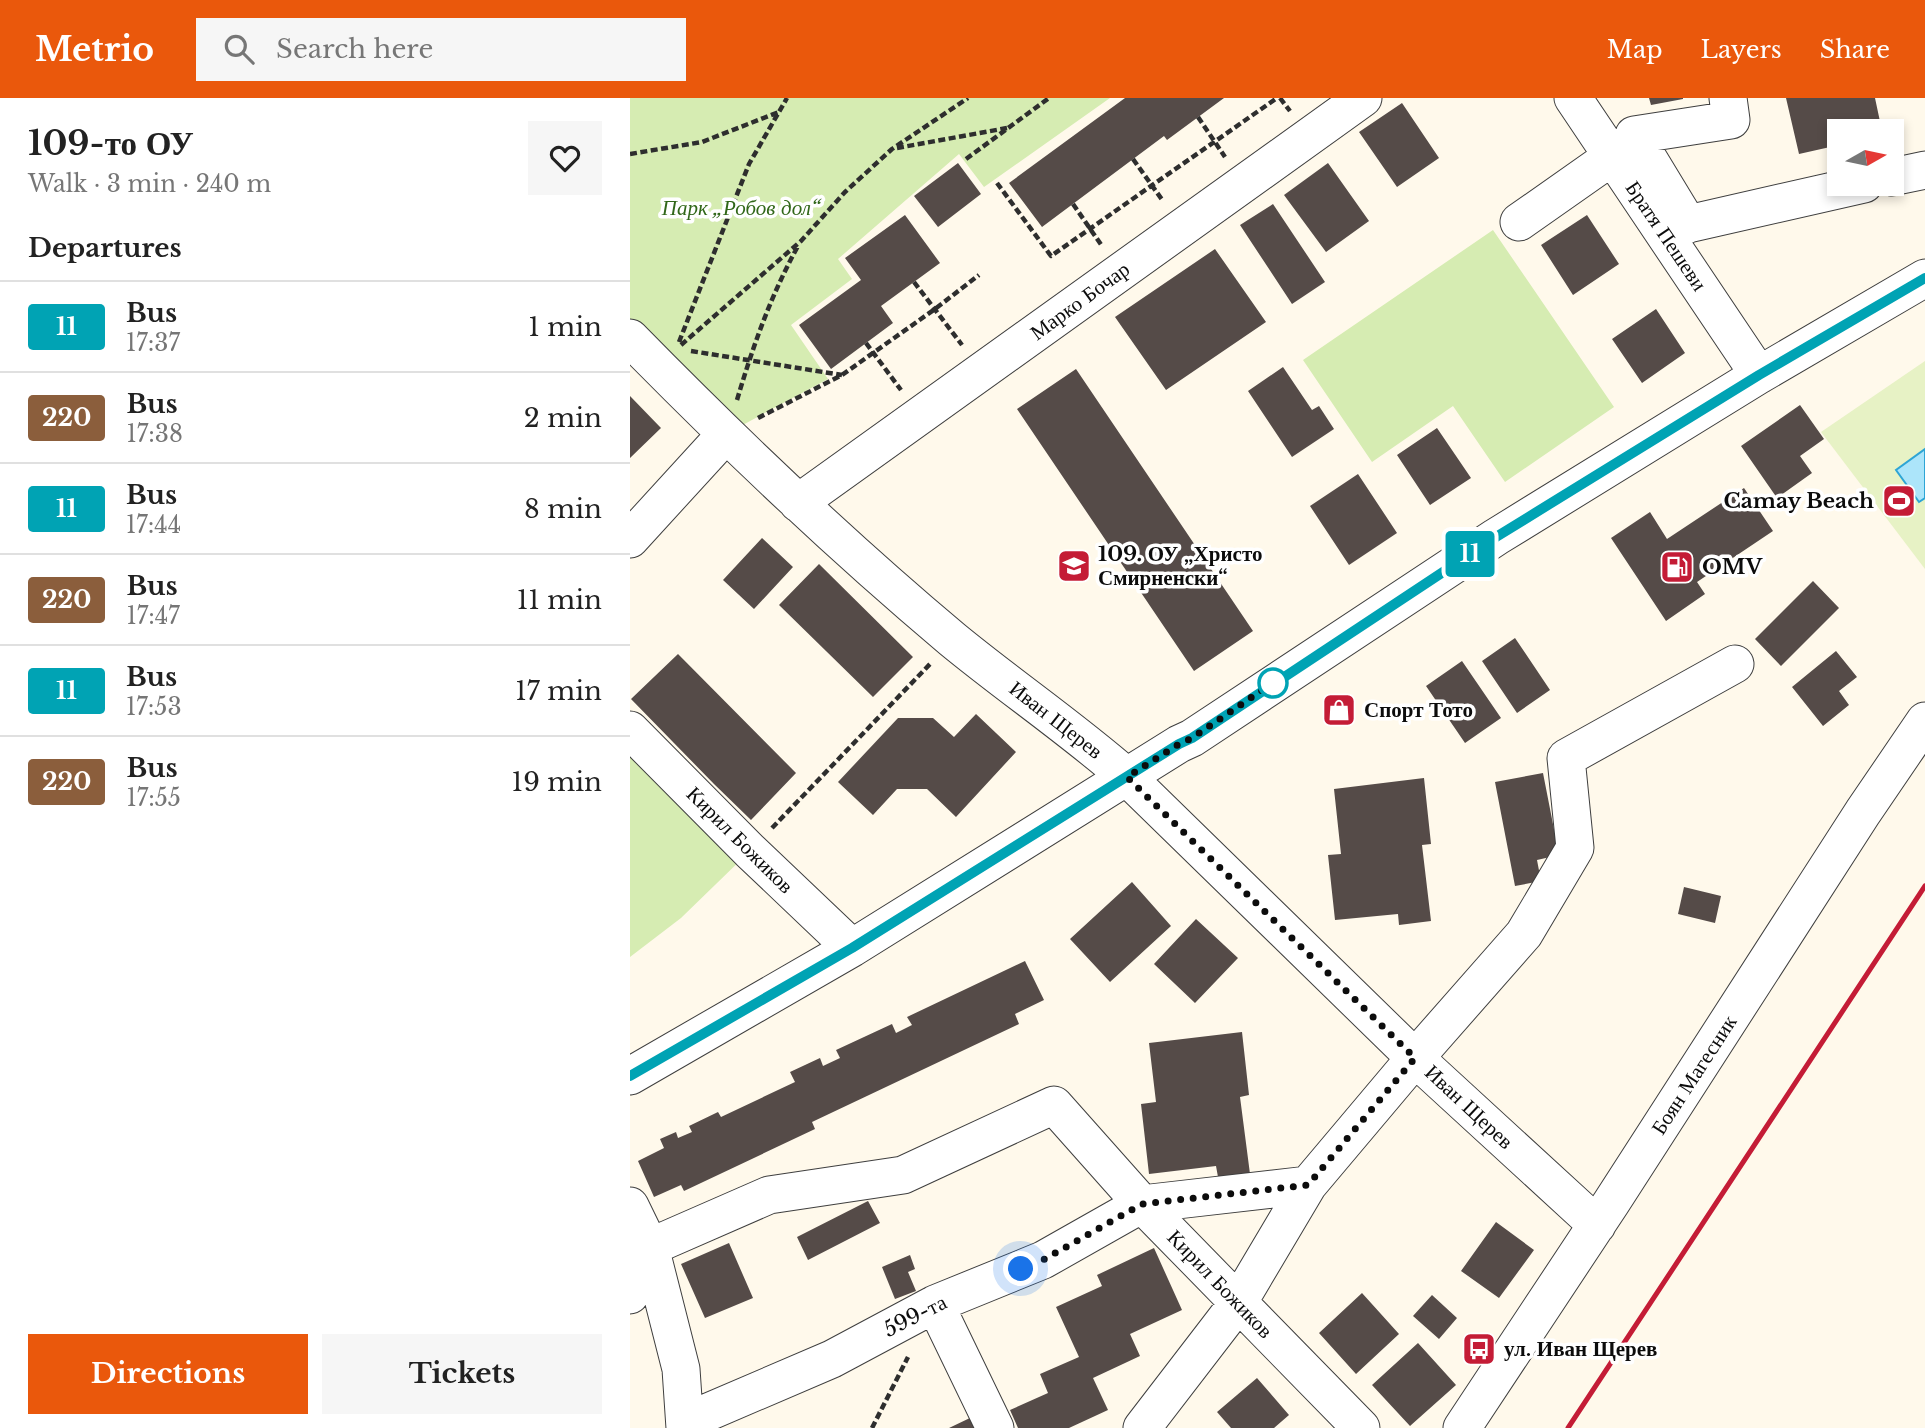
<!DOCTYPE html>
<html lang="en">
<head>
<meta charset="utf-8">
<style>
	body { margin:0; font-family:"Libre Baskerville",serif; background:#f6f6f6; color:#222; height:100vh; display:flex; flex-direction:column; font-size:26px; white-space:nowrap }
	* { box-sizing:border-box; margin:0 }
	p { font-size:23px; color:#767676 }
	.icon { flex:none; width:38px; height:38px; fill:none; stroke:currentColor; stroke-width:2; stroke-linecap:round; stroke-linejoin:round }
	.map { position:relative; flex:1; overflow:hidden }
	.panel { display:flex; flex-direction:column; background:#fff; width:630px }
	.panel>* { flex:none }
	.badge { padding:0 14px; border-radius:5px; font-size:24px; line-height:46px }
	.needle { width:46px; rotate:81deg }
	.tools { position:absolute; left:1197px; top:21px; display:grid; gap:14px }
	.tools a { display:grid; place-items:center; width:77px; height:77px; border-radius:0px; background:#fff; box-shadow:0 4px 10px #0003; font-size:35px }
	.you { position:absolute; width:35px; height:35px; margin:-18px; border:5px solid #fff; border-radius:50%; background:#1a73e8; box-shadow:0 0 0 10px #1a73e833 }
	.map>.badge { position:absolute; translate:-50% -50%; box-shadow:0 0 0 4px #fff }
	h2 { padding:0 28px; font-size:26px; line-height:63px }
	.round { display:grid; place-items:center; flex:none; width:74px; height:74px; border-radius:0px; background:#f6f6f6 }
	.summary { display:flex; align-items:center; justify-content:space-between; height:119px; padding:0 28px }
	h1 { font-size:33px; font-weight:800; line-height:52px }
	.button { display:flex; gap:14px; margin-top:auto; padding:14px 28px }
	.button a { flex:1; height:80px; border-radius:0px; background:#ea580c; color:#fff; font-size:28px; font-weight:800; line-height:80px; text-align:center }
	.button a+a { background:#f6f6f6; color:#222 }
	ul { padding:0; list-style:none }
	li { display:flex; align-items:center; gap:21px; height:91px; padding:0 28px; border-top:2px solid #e0e0e0 }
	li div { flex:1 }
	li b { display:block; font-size:26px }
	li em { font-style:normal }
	li .badge { min-width:77px; font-weight:700; text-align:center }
	header { display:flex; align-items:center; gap:42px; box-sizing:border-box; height:98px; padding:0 35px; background:#ea580c; color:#fff }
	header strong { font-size:33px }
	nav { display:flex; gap:38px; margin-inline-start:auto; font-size:24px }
	.search { width:490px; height:63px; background:#f6f6f6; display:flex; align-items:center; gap:18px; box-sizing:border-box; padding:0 24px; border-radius:0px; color:#767676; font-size:26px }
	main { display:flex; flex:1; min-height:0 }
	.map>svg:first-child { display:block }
	.green { fill:#d6ecb2 }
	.pitch { fill:#e7f2c5 }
	.water { fill:#ace5fa; stroke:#2ea5d5; stroke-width:2 }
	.building { fill:#554b48 }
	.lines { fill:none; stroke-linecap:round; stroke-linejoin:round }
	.minor-casing { stroke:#3f3f3f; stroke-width:39 }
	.path { stroke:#2e2e2e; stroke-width:4.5; stroke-dasharray:7 3.5; stroke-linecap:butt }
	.minor { stroke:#fff; stroke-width:37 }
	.rail { stroke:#c41c36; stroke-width:5 }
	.line-casing { stroke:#fff; stroke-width:16 }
	.line { stroke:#00a3b4; stroke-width:10 }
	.walk { stroke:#0c0c0c; stroke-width:7; stroke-dasharray:0 12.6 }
	.stop-dot { fill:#fff; stroke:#00a3b4; stroke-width:3.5 }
	.labels { text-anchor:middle; stroke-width:7; stroke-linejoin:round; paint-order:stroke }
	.park-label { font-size:21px; font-style:italic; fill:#316719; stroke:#fff }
	.street-label { font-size:21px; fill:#0c0c0c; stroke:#fff }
	.poi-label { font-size:21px; font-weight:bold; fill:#0c0c0c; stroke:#fff; text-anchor:start }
</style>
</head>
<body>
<header>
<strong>Metrio</strong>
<div class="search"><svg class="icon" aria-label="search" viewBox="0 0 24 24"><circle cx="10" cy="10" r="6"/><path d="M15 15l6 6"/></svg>Search here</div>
<nav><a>Map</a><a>Layers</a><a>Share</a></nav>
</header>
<main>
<section class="panel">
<div class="summary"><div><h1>109-то ОУ</h1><p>Walk · 3 min · 240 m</p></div><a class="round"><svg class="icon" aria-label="heart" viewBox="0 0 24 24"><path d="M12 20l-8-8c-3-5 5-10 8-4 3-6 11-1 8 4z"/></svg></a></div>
<h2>Departures</h2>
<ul>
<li><span class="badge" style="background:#00a3b4;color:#fff">11</span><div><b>Bus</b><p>17:37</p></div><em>1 min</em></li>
<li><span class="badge" style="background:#8b5e3c;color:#fff">220</span><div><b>Bus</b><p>17:38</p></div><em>2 min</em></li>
<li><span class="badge" style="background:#00a3b4;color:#fff">11</span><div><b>Bus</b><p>17:44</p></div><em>8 min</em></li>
<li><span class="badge" style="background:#8b5e3c;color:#fff">220</span><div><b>Bus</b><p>17:47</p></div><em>11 min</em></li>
<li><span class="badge" style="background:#00a3b4;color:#fff">11</span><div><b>Bus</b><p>17:53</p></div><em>17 min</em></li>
<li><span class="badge" style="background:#8b5e3c;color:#fff">220</span><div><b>Bus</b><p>17:55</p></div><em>19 min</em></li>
</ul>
<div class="button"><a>Directions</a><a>Tickets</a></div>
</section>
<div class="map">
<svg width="1295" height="1330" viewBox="0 0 1295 1330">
	<rect width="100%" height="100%" fill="#fff9eb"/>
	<path class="green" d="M0,0H480L354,89L329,56L208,161L222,181L161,227L198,281L96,336L0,240Z
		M863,132L984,309L875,384L823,308L742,364L673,262Z
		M0,632L120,753L51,820L0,859Z"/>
	<path class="pitch" d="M1295,263V471L1191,334Z"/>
	<path class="water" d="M1295,351V400L1289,404L1266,372Z"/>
	<path class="building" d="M495,0H594L537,42L534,38L412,129L379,85Z
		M1019,0H1053V1L1021,7Z
		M1156,0H1245L1252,33H1209V47L1169,56Z
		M772,5L809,60L767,89L729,34Z
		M328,65L351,96L308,129L284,98Z
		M698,65L739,123L696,154L654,97Z
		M643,106L695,184L662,206L610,127Z
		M275,117L310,165L251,208L263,225L201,271L169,227L231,182L215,160Z
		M957,117L989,166L943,197L911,147Z
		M585,151L636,224L536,292L485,219Z
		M1026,211L1055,255L1012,285L982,241Z
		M653,269L682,312L689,308L704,331L662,359L618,293Z
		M446,271L623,533L564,573L387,311Z
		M0,298L31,330L0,360Z
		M1170,307L1194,341L1170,358L1182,375L1147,400L1111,348Z
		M807,330L841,380L800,407L767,357Z
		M728,376L767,435L719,467L680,408Z
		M1114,390L1143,433L1067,484L1075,496L1036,523L981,440L1020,414L1037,441Z
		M132,440L163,469L124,511L93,482Z
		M189,466L283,559L243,599L149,507Z
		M1183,483L1209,510L1151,568L1125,541Z
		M885,540L920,592L887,615L852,563Z
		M1206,553L1227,579L1209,593L1219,607L1193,628L1162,589Z
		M48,556L166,675L121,722L84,686L1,601Z
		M832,563L871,620L835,645L796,588Z
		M346,616L386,654L326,719L297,691H267L243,717L208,684L268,620H303L324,639Z
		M913,675L929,757L907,762L911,783L885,788L865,684Z
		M794,680L801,746L792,747L801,823L769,827L768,816L705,822L698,757L711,756L704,691Z
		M502,784L541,828L480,884L440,841Z
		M1054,789L1091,798L1085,825L1048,816Z
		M566,821L608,860L565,905L524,866Z
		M395,863L414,902L385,916L389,926L182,1024L185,1031L54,1093L51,1087L24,1099L8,1063L34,1050L30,1041L46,1034L48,1040L62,1034L59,1028L88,1014L91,1019L165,984L160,974L190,960L193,968L210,960L206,952L262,926L266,935L282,927L277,919Z
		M612,934L619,997L610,999L620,1076L588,1079L586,1068L519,1076L511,1006L526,1004L519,945Z
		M238,1103L250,1125L178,1162L167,1139Z
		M866,1124L904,1152L869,1200L831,1173Z
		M99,1145L123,1200L75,1220L51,1166Z
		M524,1150L552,1212L500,1236L510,1258L463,1280L478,1312L439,1330H388L380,1312L418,1295L410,1276L449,1259L426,1209L472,1188L467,1177Z
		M280,1157L285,1171L278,1174L286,1193L265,1201L252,1169Z
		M732,1195L769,1236L726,1276L689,1235Z
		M802,1197L827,1220L809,1241L783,1218Z
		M788,1245L826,1287L780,1328L742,1287Z
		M627,1280L659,1317L644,1330H601L587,1314Z
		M342,1319L347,1330H319Z"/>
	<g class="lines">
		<defs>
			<path id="minor" d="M943,0L1129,277
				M1262,79L1295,72
				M889,124L983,58
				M1058,126L1004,37L1101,22L1098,0
				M1037,137L1058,126L1234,86
				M0,240C103,345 209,446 322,541C379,588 441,630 497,679L785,960L967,1127
				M168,405L733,0
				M0,441L96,336
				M0,632L120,753L222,850
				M0,978L222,850L549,646L562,640L866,439L1129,277L1295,180
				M0,1108L20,1149L51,1271L55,1330
				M0,1197L20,1149L139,1097L273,1077L424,1007L512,1106L731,1330
				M305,1206L365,1330
				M55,1324L202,1261L305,1206L413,1162L512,1106L678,1087
				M512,1330L608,1205L678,1087L785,960L894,836L945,750L936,660L1105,566
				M832,1330L981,1105L1233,714L1295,623"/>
		</defs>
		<use href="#minor" class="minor-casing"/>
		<path class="path" d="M650,0L660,13
			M568,19L595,59
			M267,50L377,30
			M0,56L72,44L149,14
			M336,61L419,0
			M503,61L533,103
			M367,85L421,158L647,0
			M443,106L472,148
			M284,184L332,247
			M49,244L119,66L157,0
			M236,245L271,292
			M51,247L171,143L215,94L262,51L338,0
			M61,253L212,277
			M107,302C123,248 141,197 168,148
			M128,320L212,277L305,211L349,177
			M142,730L301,565
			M242,1330L278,1259"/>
		<use href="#minor" class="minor"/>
		<path class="rail" d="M938,1330L1295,788"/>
	</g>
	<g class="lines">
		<defs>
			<path id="line" d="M0,978L222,850L549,646L562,640L866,439L1129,277L1295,180"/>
		</defs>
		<use href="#line" class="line-casing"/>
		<use href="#line" class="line"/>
		<path class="walk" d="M391,1171L413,1162L512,1106L678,1087L785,960L497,679L549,646L562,640L644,584L643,585"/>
	</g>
	<defs>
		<symbol id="stadium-square" viewBox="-11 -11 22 22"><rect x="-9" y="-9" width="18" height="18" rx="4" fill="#c41c36" stroke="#fff"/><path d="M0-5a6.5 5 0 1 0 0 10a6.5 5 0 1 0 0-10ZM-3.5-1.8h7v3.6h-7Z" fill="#fff"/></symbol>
		<symbol id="school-square" viewBox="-11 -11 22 22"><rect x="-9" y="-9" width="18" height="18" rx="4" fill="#c41c36" stroke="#fff"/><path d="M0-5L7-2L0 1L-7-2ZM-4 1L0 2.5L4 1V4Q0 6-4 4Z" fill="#fff"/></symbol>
		<symbol id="fuel-square" viewBox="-11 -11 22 22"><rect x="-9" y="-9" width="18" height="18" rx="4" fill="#c41c36" stroke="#fff"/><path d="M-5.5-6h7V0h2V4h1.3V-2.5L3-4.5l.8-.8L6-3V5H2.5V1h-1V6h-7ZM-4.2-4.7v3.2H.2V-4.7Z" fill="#fff"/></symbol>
		<symbol id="shop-square" viewBox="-11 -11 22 22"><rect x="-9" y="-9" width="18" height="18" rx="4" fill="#c41c36" stroke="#fff"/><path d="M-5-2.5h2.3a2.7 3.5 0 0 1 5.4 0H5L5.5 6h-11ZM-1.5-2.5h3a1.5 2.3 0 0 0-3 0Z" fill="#fff"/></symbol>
		<symbol id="bus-square" viewBox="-11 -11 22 22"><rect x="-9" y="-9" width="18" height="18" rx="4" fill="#c41c36" stroke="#fff"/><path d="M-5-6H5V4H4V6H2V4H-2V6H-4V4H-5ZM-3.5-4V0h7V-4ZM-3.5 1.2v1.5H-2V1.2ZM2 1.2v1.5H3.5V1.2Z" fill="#fff"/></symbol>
	</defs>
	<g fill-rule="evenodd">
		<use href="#stadium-square" x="1250" y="384" width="38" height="38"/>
		<use href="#school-square" x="425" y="449" width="38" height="38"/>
		<use href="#fuel-square" x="1028" y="450" width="38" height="38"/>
		<use href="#shop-square" x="690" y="593" width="38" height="38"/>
		<use href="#bus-square" x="830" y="1232" width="38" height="38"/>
	</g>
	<circle class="stop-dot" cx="643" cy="585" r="14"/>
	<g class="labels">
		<g class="park-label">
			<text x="111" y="117">Парк „Робов дол“</text>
		</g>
		<g class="street-label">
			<text transform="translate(1036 138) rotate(56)" y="7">Братя Пешеви</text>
			<text transform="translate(450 203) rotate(-36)" y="7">Марко Бочар</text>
			<text transform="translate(426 622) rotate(38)" y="7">Иван Щерев</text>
			<text transform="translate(110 742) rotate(45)" y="7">Кирил Божиков</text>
			<text transform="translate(1064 977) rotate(-57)" y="7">Боян Магесник</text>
			<text transform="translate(839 1009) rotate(43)" y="7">Иван Щерев</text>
			<text transform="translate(590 1186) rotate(46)" y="7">Кирил Божиков</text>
			<text transform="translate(285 1218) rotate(-27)" y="7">599-та</text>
		</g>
		<g class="poi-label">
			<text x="1244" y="410" text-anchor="end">Camay Beach</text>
			<text x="468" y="463">109. ОУ „Христо<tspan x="468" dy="24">Смирненски“</tspan></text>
			<text x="1072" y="476">OMV</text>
			<text x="734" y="619">Спорт Тото</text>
			<text x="874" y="1258">ул. Иван Щерев</text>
		</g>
	</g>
</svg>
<div class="tools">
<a><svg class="needle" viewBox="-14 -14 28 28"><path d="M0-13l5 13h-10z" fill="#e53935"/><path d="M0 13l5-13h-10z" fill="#767676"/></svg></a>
</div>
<div class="you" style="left:391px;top:1171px"></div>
<b class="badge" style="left:840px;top:456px;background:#00a3b4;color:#fff">11</b>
</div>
</main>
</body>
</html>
